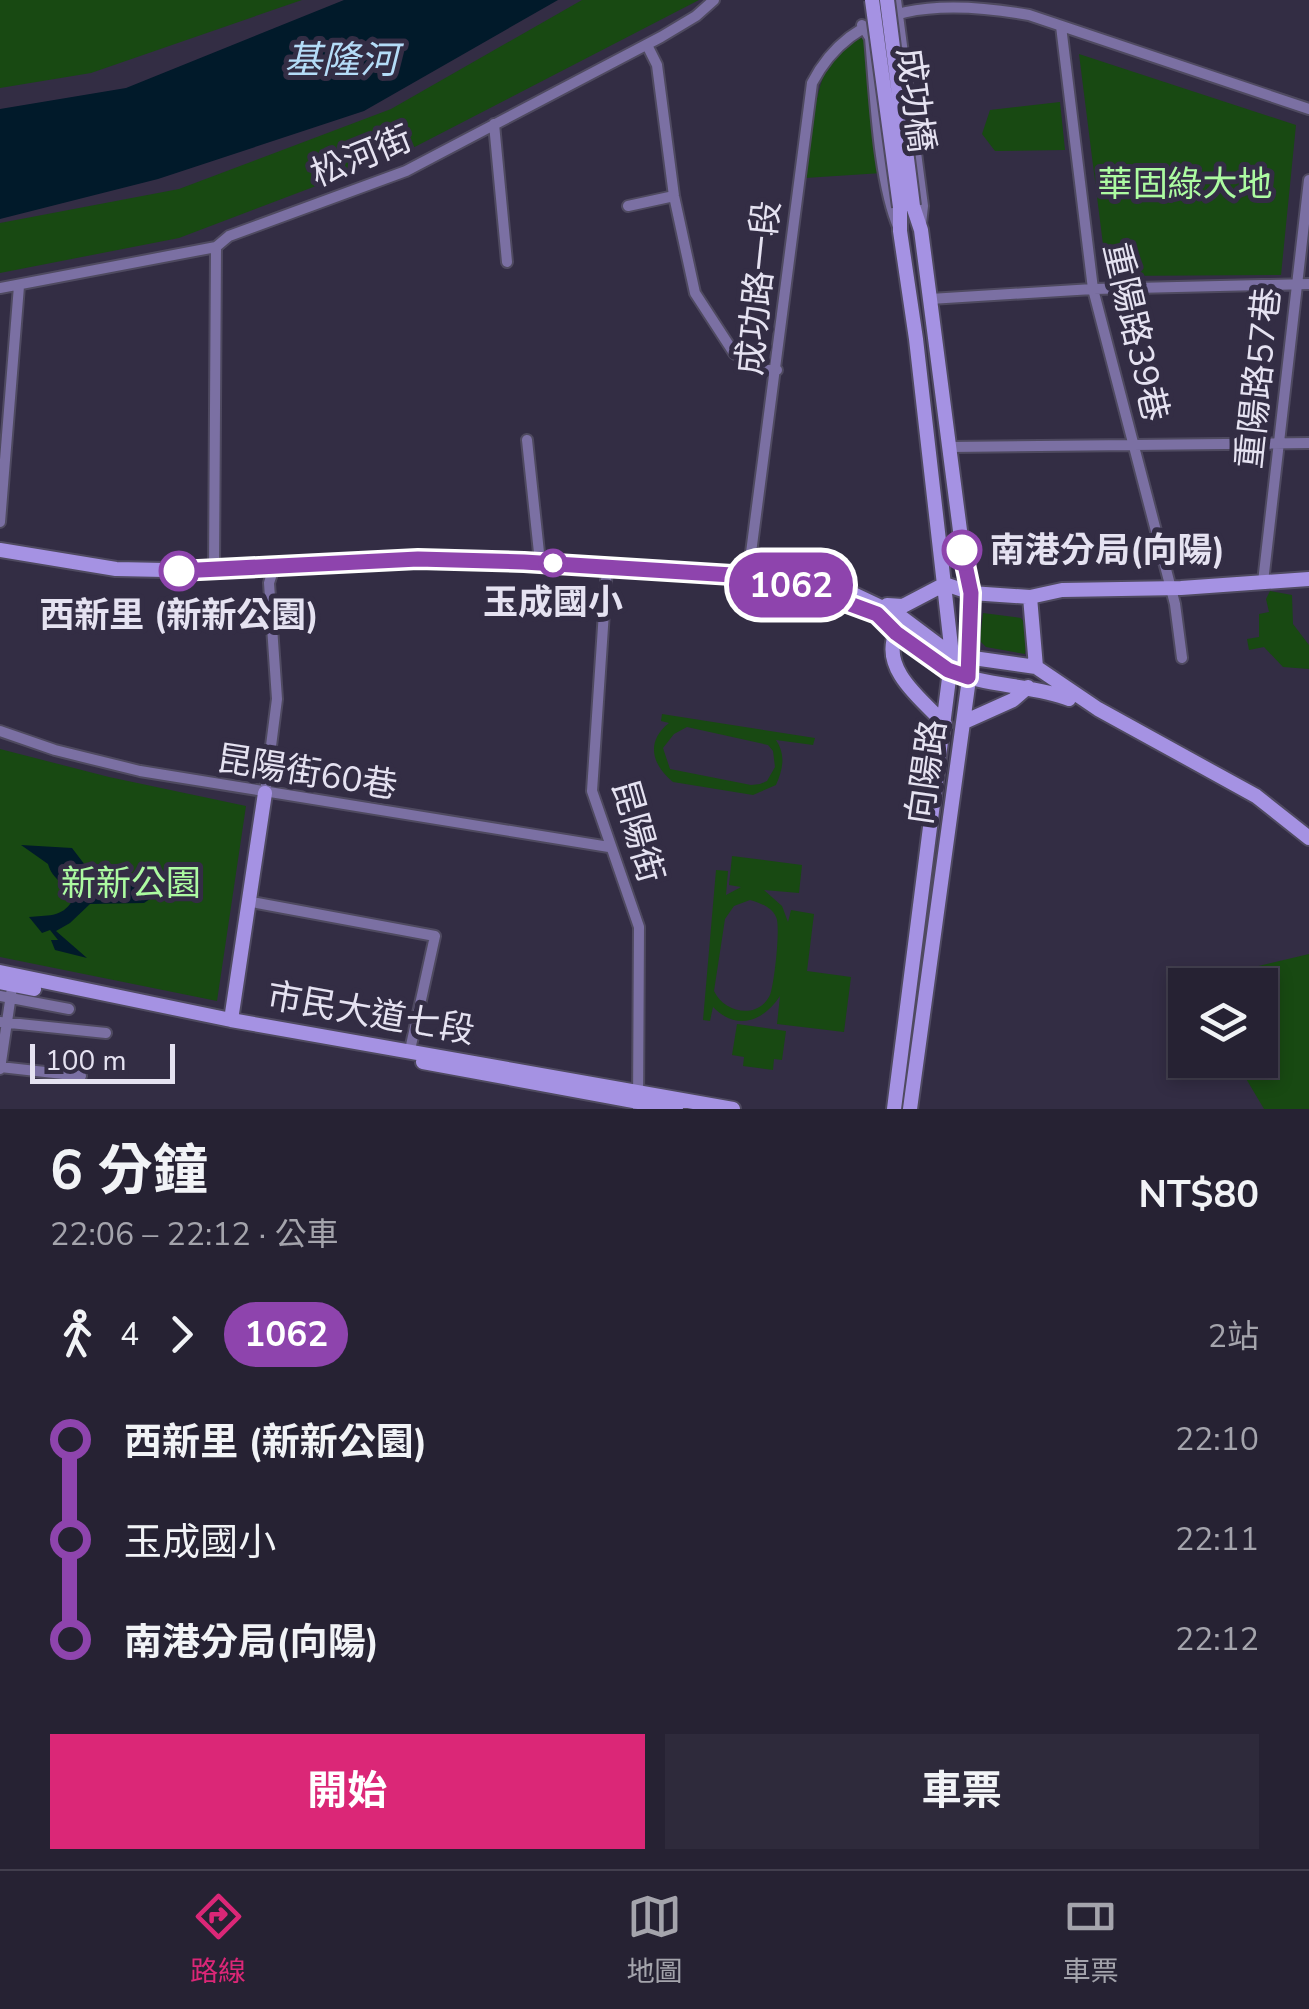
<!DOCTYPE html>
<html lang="zh-TW">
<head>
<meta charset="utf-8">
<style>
	body { margin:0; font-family:"Nunito Sans","Noto Sans TC",sans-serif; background:#2e2a3b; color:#f1f3f6; height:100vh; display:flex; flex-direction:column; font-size:38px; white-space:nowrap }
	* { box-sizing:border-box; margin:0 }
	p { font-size:32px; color:#a4a4ac }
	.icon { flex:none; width:55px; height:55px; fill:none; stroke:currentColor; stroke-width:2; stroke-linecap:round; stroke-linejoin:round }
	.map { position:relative; height:1109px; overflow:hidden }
	.drawer { display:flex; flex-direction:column; background:#262233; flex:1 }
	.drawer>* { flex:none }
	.badge { padding:0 20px; border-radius:32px; font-size:35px; line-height:65px }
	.fabs { position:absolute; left:1168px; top:968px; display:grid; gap:20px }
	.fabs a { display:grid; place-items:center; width:110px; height:110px; border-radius:0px; background:#262233; box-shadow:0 5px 15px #0003,0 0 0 2px #423f4e; font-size:50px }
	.scale { position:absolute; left:30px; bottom:25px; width:145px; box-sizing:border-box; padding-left:10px; border:5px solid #e5e2f1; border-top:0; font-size:28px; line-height:35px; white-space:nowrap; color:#e5e2f1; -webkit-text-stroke:8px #332d44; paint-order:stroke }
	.map>.badge { position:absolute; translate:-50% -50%; box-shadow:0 0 0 5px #fff }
	.legs { display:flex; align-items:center; gap:15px; height:110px; padding:0 50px; font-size:32px }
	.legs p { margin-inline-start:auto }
	.headline { display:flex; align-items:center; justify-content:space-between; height:170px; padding:0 50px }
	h1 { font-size:55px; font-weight:700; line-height:75px }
	.button { display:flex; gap:20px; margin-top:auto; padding:20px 50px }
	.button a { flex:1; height:115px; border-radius:0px; background:#db2777; color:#fff; font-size:40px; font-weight:700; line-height:115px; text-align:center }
	.button a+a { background:#2e2a3b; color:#f1f3f6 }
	ul { padding:0 50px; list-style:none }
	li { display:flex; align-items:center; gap:35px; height:100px; font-size:38px }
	li i { display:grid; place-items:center; width:15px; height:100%; margin:0 12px; background:currentColor }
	li i::after { content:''; width:25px; height:25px; margin:-12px; border:8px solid; border-radius:50%; background:#262233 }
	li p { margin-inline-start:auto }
	li:first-child i { background:linear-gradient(#0000 50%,currentColor 0) }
	li:last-child i { background:linear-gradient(currentColor 50%,#0000 0) }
	.dock { display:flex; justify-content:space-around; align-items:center; height:140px; border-top:2px solid #423f4e; background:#262233; font-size:28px; color:#a4a4ac }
	.dock a { display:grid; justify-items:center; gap:5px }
	.dock .active { color:#db2777 }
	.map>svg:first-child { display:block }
	.green { fill:#184912; fill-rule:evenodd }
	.water { fill:#011a2a }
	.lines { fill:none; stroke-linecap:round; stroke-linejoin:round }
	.street-casing { stroke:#4f4a60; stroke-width:14 }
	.secondary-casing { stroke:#4f4a60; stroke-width:18 }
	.street { stroke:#7b70a3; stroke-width:10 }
	.secondary { stroke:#a592e3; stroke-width:14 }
	.secondary-bridge-casing { stroke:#4f4a60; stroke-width:18; stroke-linecap:butt }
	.secondary-bridge { stroke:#a592e3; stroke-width:14 }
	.line-1-casing { stroke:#fff; stroke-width:22 }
	.line-1 { stroke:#8e44ad; stroke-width:15 }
	.stop-1-dot { fill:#fff; stroke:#8e44ad; stroke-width:5 }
	.labels { text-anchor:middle; stroke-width:10; stroke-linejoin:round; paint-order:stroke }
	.street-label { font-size:35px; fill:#e5e2f1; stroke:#332d44 }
	.park-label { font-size:35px; fill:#acfba1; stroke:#332d44 }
	.stop-label { font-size:35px; font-weight:bold; fill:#e5e2f1; stroke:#332d44 }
	.water-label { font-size:38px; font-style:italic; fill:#b4dcf7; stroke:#332d44 }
</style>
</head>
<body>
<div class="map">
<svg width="1309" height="1109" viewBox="0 0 1309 1109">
	<rect width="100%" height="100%" fill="#332d44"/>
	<path class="green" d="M0,0H302L91,73L0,88Z
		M582,0H699L403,153L179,238L0,273V223L179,189L391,109Z
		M868,32L882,173L805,178C811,141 813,76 840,48C847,42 859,37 868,32Z
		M1079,54L1296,125L1281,275L1107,276Z
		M1060,102L1065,150L995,151L982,134L990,110Z
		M1270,591L1292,595L1293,624L1309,645V669L1283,667L1264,647L1249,650L1247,639L1259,637V614L1269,612L1266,599Z
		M983,613L1021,618L1029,630L1025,654L986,647L980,641Z
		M662,714L815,738L813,745L776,740C786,755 783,769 776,785L753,795L673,782C651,764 646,741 669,723L661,721ZM687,727L768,745L773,751L775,767L767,781L760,784L751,785L670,769L663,748L674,734Z
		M0,749L109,777L246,806L217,1001L0,957Z
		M732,856L802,865L799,893L764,890L782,906L788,922L791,910L814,914L807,971L851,977L844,1032L777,1024L780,996C763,1022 736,1031 713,1007L710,1021L703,1020L716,870L728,871L726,895L741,887L729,885ZM750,900C760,903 772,907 776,917C781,925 774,986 770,995C758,1020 724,1013 714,991L725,919L734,906Z
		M1309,954V1109H1264L1235,1060H1260V985H1210L1242,970Z
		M737,1024L786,1031L782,1060L774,1059L773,1070L743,1066L744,1057L732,1055Z"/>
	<path class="water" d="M344,0H558L364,111L158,179L0,219V109L126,88Z
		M21,845L72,848L85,865L96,867L102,875L116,876L155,890L156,895L144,903L90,904L70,923L56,931L87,958L55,950L51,940H58L50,930L42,933L29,917C46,915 62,918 72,901C68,884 52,880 48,864Z"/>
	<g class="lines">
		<defs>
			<path id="street" d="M896,0L923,206L921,224
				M862,25L870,38C875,92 878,181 899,229
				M1061,26L1093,289L1175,604L1182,658
				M647,45L657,65L674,196L695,293L734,353L761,370H777
				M494,124L507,262
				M628,206L674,196
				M0,288L216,247L229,236L406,171L661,37L696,16L714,0
				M930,299L1093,289L1309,284
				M527,440L540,562
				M949,447L1309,443
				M0,522L19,286
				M607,567L592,791L639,927L638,1109
				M214,571L216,247
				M748,576L812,83C855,0 945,0 1029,15L1309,109
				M1263,582L1309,180
				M0,731L55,750L140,771L609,847
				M265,793L277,699L269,583L274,567
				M257,903L435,936L410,1050
				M0,996L69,1009
				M0,1022L106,1033
				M0,1067L81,1076
				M0,1069L13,981"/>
			<path id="secondary" d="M0,550L116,569L214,571L418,559L525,561L748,576L812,589L845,590L900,616L952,655L1036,667L1098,709L1256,796L1309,838
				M945,584L971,593L1030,597L1062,590L1181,588L1309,579
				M822,594C840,601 865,606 880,617C902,635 922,656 948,669C982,687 1031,684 1069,699
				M1030,597L1036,667
				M887,605L903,606L945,584
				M896,633C880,669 922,700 945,724
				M964,722L1013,700L1028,687
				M0,972L231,1020L733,1109
				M0,982L34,989
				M231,1020L265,793
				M423,1062L676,1109
				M894,1109L952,655L916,339L900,231V207
				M910,1109L972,657L971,593L965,569L921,230L913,206"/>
		</defs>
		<use href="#street" class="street-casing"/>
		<use href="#secondary" class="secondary-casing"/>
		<use href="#street" class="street"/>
		<use href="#secondary" class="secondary"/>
		<defs>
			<path id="secondary-bridge" d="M872,0L900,207
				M887,0L913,206"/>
		</defs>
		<use href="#secondary-bridge" class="secondary-bridge-casing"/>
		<use href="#secondary-bridge" class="secondary-bridge"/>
	</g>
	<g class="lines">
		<defs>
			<path id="line-1" d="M179,571L418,559L524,562L748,576L812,590L877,614L896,633L948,670L968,677L971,593L962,550"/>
		</defs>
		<use href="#line-1" class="line-1-casing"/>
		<use href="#line-1" class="line-1"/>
	</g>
	<g class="stop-1-dot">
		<circle cx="962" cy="550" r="18"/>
		<circle cx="553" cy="563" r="12"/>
		<circle cx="179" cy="571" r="18"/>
	</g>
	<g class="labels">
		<g class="street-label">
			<text transform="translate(916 100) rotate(83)" y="12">成功橋</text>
			<text transform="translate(361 156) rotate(-22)" y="12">松河街</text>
			<text transform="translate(758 288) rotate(-84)" y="12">成功路一段</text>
			<text transform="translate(1136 332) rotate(77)" y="12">重陽路39巷</text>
			<text transform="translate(1258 378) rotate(-84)" y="12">重陽路57巷</text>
			<text transform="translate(307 772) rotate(9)" y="12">昆陽街60巷</text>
			<text transform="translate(926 772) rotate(-82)" y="12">向陽路</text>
			<text transform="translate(638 831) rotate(74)" y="12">昆陽街</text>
			<text transform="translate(371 1013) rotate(10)" y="12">市民大道七段</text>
		</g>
		<g class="park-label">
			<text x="1185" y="196">華固綠大地</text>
			<text x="131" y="895">新新公園</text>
		</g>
		<g class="stop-label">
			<text x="990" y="562" text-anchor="start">南港分局(向陽)</text>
			<text x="553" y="614">玉成國小</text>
			<text x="179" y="627">西新里 (新新公園)</text>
		</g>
		<g class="water-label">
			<text x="341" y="73">基隆河</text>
		</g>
	</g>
</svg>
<div class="fabs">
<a><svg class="icon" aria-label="layers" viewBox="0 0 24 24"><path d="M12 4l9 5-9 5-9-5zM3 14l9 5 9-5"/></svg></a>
</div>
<div class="scale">100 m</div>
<b class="badge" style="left:791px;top:585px;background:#8e44ad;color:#fff">1062</b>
</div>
<section class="drawer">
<div class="headline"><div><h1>6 分鐘</h1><p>22:06 – 22:12 · 公車</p></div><b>NT$80</b></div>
<div class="legs"><svg class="icon" aria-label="walk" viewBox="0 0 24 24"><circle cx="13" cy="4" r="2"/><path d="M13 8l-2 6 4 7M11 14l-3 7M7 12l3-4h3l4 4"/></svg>4<svg class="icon" aria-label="forward" viewBox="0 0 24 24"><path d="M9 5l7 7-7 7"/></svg><b class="badge" style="background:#8e44ad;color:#fff">1062</b><p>2站</p></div>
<ul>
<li><i style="color:#8e44ad"></i><b>西新里 (新新公園)</b><p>22:10</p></li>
<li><i style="color:#8e44ad"></i><span>玉成國小</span><p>22:11</p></li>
<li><i style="color:#8e44ad"></i><b>南港分局(向陽)</b><p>22:12</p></li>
</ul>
<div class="button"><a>開始</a><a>車票</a></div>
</section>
<nav class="dock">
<a class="active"><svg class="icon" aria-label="directions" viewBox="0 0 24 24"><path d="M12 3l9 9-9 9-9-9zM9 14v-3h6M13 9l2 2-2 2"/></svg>路線</a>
<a><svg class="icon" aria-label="map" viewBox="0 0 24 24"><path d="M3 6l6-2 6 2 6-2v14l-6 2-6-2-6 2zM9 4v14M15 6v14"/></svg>地圖</a>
<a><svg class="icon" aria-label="tickets" viewBox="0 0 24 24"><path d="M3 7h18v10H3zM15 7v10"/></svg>車票</a>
</nav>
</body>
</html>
